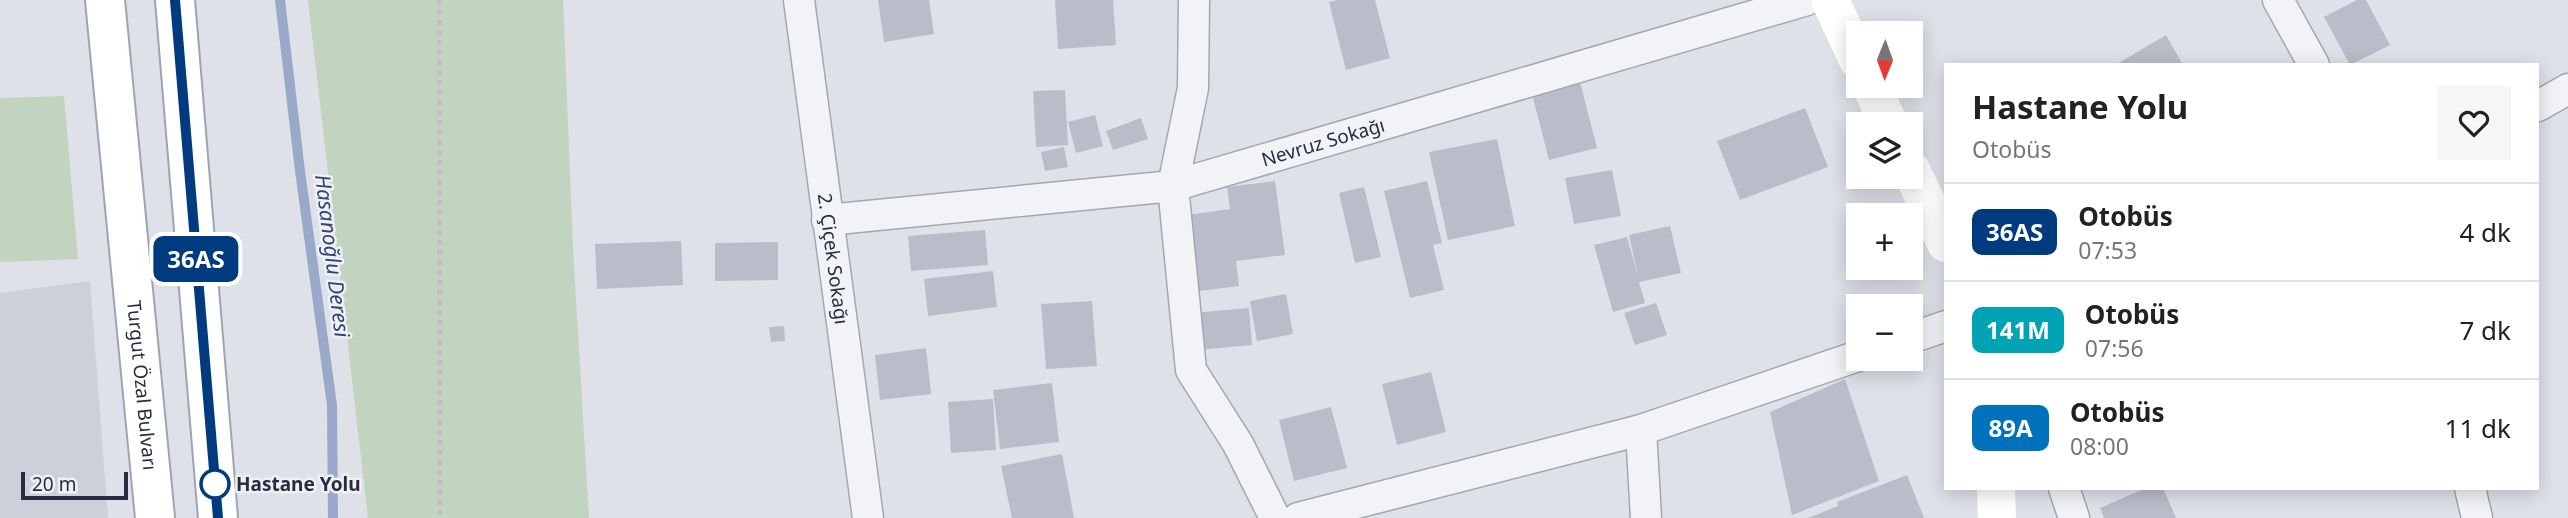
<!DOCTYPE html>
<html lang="tr">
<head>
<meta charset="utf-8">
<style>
	body { margin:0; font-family:"Noto Sans",sans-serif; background:#f6f6f6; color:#222; height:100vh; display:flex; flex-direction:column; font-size:26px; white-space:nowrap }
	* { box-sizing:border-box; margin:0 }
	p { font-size:23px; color:#767676 }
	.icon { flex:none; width:38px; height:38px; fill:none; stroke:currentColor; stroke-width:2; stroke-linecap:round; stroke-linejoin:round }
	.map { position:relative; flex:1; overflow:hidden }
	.sheet { position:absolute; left:1944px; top:63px; width:595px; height:427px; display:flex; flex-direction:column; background:#fff; border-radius:0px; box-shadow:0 4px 18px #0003 }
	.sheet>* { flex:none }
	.badge { padding:0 14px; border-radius:10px; font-size:24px; line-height:46px }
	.needle { width:46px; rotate:181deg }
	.tools { position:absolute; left:1846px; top:21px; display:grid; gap:14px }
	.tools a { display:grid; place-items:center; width:77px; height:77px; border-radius:0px; background:#fff; box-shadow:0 4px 18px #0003; font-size:35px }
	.scale { position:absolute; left:21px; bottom:18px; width:107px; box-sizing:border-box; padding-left:7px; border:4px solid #282c41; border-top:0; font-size:19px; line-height:24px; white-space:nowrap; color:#282c41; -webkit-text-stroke:5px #eff1f6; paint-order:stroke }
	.map>.badge { position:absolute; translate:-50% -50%; box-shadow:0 0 0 4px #fff }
	.round { display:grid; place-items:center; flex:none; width:74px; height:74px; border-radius:0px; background:#f6f6f6 }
	.summary { display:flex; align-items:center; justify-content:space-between; height:119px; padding:0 28px }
	h1 { font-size:33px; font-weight:700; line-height:52px }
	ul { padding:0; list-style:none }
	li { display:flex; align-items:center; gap:21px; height:98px; padding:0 28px; border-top:2px solid #e0e0e0 }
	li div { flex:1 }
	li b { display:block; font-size:26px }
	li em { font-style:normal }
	li .badge { min-width:77px; font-weight:700; text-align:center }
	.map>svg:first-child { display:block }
	.built { fill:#cdd0db }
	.green { fill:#c2d3c0 }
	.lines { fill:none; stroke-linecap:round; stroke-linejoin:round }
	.stream { stroke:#9aa8ca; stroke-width:10 }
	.building { fill:#babcc9 }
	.street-casing { stroke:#a4a7b3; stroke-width:33 }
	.primary-casing { stroke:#9fa3b5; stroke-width:42 }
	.path { stroke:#bdbfc8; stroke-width:4.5; stroke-dasharray:5 5; stroke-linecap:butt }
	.street { stroke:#f2f3f7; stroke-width:30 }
	.secondary { stroke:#fff; stroke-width:38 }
	.primary { stroke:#fff; stroke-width:38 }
	.line-casing { stroke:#fff; stroke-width:16 }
	.line { stroke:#003b80; stroke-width:10 }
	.stop-dot { fill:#fff; stroke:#003b80; stroke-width:3.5 }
	.labels { text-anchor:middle; stroke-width:5; stroke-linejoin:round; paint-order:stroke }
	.street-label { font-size:19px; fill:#282c41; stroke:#eff1f6 }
	.stop-label { font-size:19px; font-weight:bold; fill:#282c41; stroke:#eff1f6; text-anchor:start }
	.water-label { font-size:21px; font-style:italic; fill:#314275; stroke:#eff1f6 }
</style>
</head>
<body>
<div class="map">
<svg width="2568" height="518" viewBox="0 0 2568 518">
	<rect width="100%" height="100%" fill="#dfe1e9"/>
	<path class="built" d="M90,281L108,518H0V293Z"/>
	<path class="green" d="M308,0H563L573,248L589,518H368Z
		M64,96L78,259L0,262V98Z"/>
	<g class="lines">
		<path class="stream" d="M280,0L300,171L332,405L333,518"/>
	</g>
	<path class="building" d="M878,0H929L934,34L884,42Z
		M1055,0H1113L1116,45L1058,49Z
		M1337,0H1375L1390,58L1346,70L1329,2Z
		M2357,0H2366L2390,45L2350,65L2324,17Z
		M2166,35L2183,65H2115Z
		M1580,82L1597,148L1549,160L1532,94Z
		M1065,90L1068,145L1036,147L1033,91Z
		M1805,108L1828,167L1740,200L1717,141Z
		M1095,115L1103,146L1076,153L1068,122Z
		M1141,118L1148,139L1113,150L1106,131Z
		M1497,139L1515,226L1448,240L1429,152Z
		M1064,147L1068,167L1045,171L1041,152Z
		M1612,170L1621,216L1574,224L1565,178Z
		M1275,181L1285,255L1236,261L1239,286L1191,292L1181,216L1230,209L1227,187Z
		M1427,181L1442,243L1433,245L1444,290L1410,298L1384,191Z
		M1364,187L1381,257L1355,263L1339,193Z
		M1670,226L1681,273L1639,282L1645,303L1613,312L1594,245L1627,237L1638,276L1629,235Z
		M985,230L988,265L911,271L908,236Z
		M681,241L683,285L597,289L595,244Z
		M778,242V280L715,281V243Z
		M993,271L997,307L928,316L924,279Z
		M1286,294L1293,334L1257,341L1250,301Z
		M1092,301L1097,366L1046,369L1041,304Z
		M1656,303L1667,335L1635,345L1624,313Z
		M1249,308L1252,345L1197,350L1193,313Z
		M784,326L785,341L771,342L769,327Z
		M926,348L931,394L880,400L875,355Z
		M1431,372L1446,432L1397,445L1382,384Z
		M1845,379L1879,481L1792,515L1770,412Z
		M1052,383L1059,442L1000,449L993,390Z
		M993,399L996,450L951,453L948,402Z
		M1331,407L1347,468L1294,481L1279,420Z
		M1062,454L1074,518H1012L1001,466Z
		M1907,475L1924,518H1808L1838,506L1837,502Z
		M2146,488H2163L2176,518H2104L2100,508Z"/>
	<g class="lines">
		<defs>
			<g id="street">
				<path id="s1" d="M799,0L868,518"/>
				<path d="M1194,0L1193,88L1173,186L1191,370L1238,444L1275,518"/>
				<path d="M2278,0L2314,65"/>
				<path d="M2538,106L2568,89"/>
				<path id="s2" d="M827,220L1173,186L1807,0"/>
				<path d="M1911,338L1946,326"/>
				<path d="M1641,430L1646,518"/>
				<path d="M2064,488L2074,518"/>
				<path d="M2470,488L2477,518"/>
				<path d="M1298,518L1641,430L1858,356"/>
			</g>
			<g id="primary">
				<path id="s3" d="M105,0L155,518"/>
				<path d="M175,0L218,518"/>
			</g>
		</defs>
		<use href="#street" class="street-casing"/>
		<use href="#primary" class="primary-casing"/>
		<path class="path" d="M439,0L440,518"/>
		<use href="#street" class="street"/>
		<path class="secondary" d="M1830,0L1858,60
			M1871,86L1889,124
			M1911,170L1946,243
			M1996,488L1997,518"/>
		<use href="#primary" class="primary"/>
	</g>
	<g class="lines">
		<defs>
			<path id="line" d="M175,0L218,518"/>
		</defs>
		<use href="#line" class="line-casing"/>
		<use href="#line" class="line"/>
	</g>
	<circle class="stop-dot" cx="215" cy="484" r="14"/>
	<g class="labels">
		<g class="street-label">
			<text dy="7" stroke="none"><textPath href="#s2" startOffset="504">Nevruz Sokağı</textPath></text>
			<text dy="7" stroke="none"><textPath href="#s1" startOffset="261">2. Çiçek Sokağı</textPath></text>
			<text dy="7" stroke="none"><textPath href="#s3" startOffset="387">Turgut Özal Bulvarı</textPath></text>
		</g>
		<g class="stop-label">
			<text x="236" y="491">Hastane Yolu</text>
		</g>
		<g class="water-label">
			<text transform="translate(332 256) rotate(83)" y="7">Hasanoğlu Deresi</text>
		</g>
	</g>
</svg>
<div class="tools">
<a><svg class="needle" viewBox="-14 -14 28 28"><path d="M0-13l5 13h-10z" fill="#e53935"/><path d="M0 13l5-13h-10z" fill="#767676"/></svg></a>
<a><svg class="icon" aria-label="layers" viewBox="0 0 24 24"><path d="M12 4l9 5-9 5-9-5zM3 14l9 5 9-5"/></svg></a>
<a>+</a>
<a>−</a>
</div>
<div class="scale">20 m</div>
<b class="badge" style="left:196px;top:259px;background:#003b80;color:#fff">36AS</b>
<section class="sheet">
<div class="summary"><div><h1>Hastane Yolu</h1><p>Otobüs</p></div><a class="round"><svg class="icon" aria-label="heart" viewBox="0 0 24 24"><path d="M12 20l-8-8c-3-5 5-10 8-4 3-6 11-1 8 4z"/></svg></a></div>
<ul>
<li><span class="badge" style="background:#003b80;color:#fff">36AS</span><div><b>Otobüs</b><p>07:53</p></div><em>4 dk</em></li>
<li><span class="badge" style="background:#00a3b4;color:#fff">141M</span><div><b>Otobüs</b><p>07:56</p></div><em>7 dk</em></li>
<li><span class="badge" style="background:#0072bc;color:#fff">89A</span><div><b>Otobüs</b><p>08:00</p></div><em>11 dk</em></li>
</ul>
</section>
</div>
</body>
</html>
